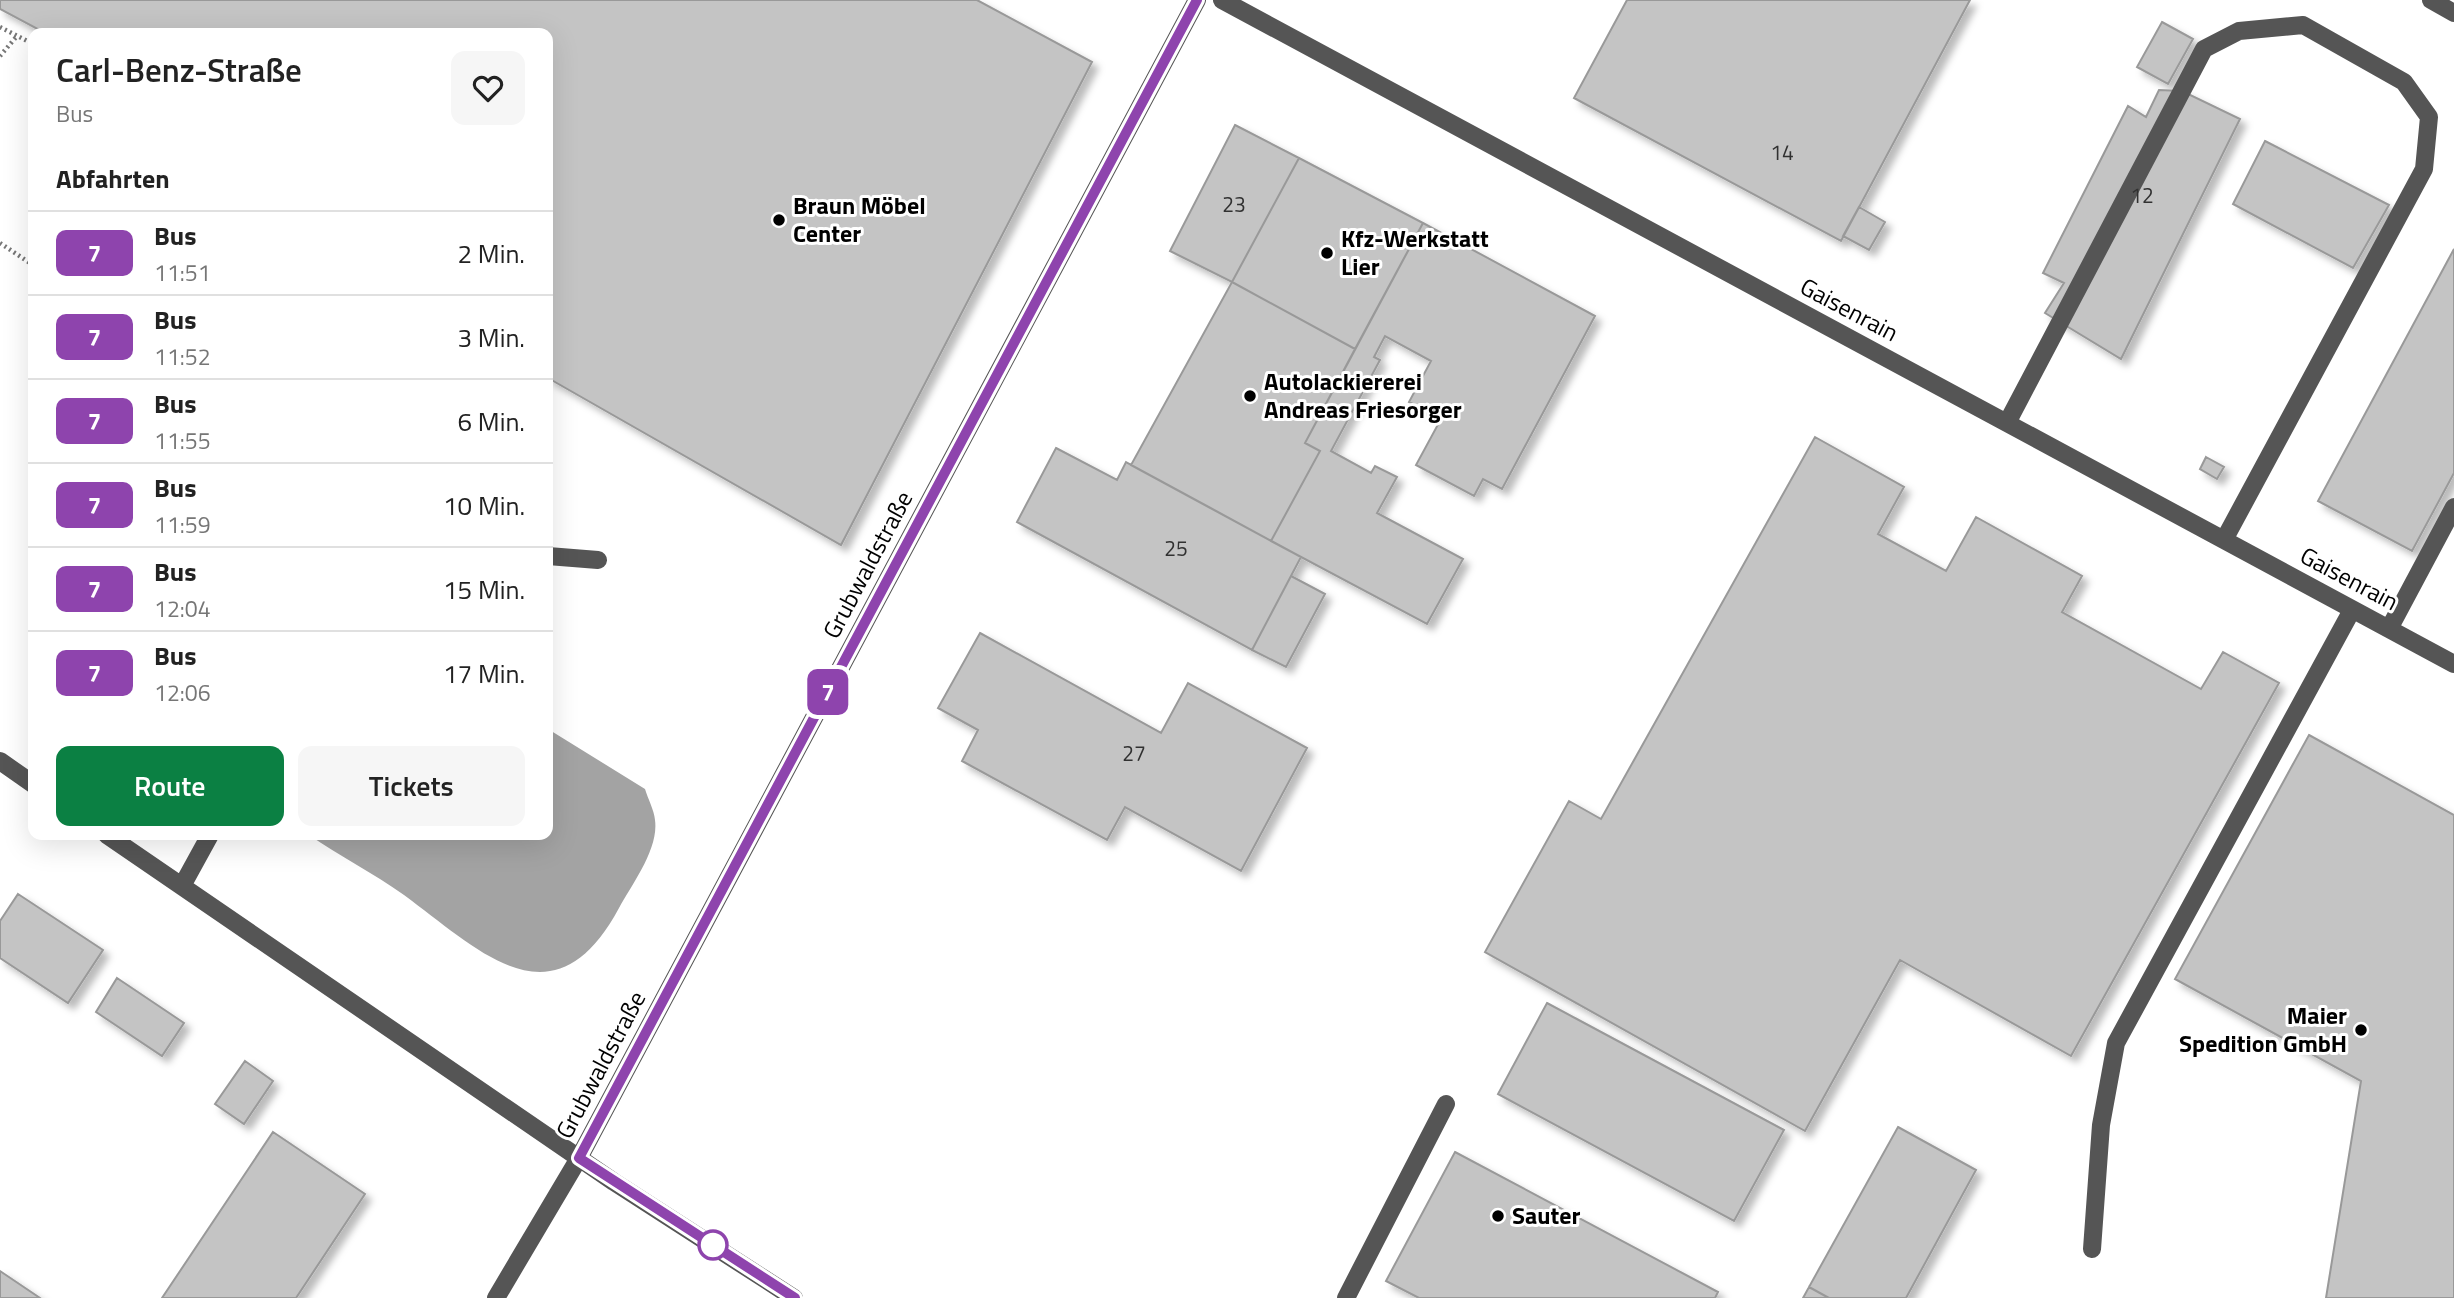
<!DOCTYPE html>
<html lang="de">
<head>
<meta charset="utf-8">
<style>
	body { margin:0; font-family:"Titillium Web",sans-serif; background:#f6f6f6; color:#222; height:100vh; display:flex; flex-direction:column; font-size:26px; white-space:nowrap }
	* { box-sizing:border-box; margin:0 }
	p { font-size:23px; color:#767676 }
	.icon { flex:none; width:38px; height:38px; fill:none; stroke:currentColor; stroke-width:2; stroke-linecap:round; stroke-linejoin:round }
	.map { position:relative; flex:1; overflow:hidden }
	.details { position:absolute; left:28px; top:28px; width:525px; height:812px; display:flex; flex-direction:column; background:#fff; border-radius:14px; box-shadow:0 7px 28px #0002 }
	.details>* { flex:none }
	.badge { padding:0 14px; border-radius:10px; font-size:24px; line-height:46px }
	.map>.badge { position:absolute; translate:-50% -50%; box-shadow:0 0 0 4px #fff }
	h2 { padding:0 28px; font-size:26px; line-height:63px }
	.round { display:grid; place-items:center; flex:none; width:74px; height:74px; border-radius:14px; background:#f6f6f6 }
	.overview { display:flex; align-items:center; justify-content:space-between; height:119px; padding:0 28px }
	h1 { font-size:33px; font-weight:600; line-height:52px }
	.primary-button { display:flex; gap:14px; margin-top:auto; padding:14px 28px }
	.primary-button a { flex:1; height:80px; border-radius:14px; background:#0b8043; color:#fff; font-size:28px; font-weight:600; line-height:80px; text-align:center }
	.primary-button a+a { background:#f6f6f6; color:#222 }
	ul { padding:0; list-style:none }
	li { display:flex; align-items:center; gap:21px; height:84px; padding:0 28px; border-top:2px solid #e0e0e0 }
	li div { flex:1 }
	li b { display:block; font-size:26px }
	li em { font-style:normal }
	li .badge { min-width:77px; font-weight:700; text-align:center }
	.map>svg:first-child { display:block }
	.water { fill:#a3a3a3 }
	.building { fill:#c4c4c4; stroke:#999; stroke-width:2; filter:url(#shadow) }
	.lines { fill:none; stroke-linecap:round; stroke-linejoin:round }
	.path { stroke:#777; stroke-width:4.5; stroke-dasharray:2 3.5; stroke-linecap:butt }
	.minor { stroke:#555; stroke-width:18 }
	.line-casing { stroke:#fff; stroke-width:16 }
	.line { stroke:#8e44ad; stroke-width:10 }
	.poi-dot { fill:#000; stroke:#fff; stroke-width:2.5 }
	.stop-dot { fill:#fff; stroke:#8e44ad; stroke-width:3.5 }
	.labels { text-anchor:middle; stroke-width:6; stroke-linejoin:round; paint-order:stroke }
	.number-label { font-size:21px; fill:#313131 }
	.poi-label { font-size:24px; font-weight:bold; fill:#000; stroke:#fff; text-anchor:start }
	.street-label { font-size:24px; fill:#000; stroke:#fff }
</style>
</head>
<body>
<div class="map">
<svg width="2454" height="1298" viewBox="0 0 2454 1298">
	<defs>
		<filter id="shadow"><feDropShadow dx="6" dy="6" stdDeviation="3.5" flood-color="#0004"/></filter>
	</defs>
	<rect width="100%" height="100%" fill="#fff"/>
	<path class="water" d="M548,729L645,789C648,799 654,810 655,820C659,849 632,884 619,908C554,1029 480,951 404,895C373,873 340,856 309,835H548Z"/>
	<path class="building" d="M0,0H977L1092,62L841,545L548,378V33H45L0,9Z
		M1627,0H1970L1841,241L1574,98Z
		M2162,22L2193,39L2168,84L2137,67Z
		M2159,90L2182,91L2240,119L2121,359L2045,313L2064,283L2043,273L2128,106L2146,117Z
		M1235,125L1299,158L1232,282L1170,251Z
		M2265,141L2389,205L2353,268L2233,204Z
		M1299,158L1423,223L1355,349L1232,282Z
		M1859,207L1885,222L1869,250L1843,236Z
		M1423,223L1595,316L1502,489L1483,479L1474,496L1416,465L1441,419L1409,402L1431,361L1385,336L1374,357L1380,360L1331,451L1371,473L1375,466L1397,477L1377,513L1463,559L1427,624L1271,541L1320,451L1305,443Z
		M2454,249V473L2412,551L2318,501Z
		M1232,282L1355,349L1305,443L1320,451L1271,541L1131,465Z
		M1815,437L1904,487L1878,534L1946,571L1976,517L2082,576L2062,612L2201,689L2223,652L2279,683L2071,1056L1900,960L1805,1131L1485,952L1569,801L1601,819Z
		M1056,448L1117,480L1126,462L1301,557L1252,650L1017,522Z
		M2206,457L2224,467L2217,479L2200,469Z
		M1291,576L1325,594L1286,667L1252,650Z
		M980,633L1161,733L1188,683L1307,748L1241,871L1125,807L1107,840L962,761L978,730L938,708Z
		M2309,735L2454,815V1298H2326L2361,1081L2175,979Z
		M18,894L103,950L68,1003L0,958V921Z
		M117,978L184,1023L162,1056L96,1012Z
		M1547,1003L1784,1130L1734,1221L1498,1094Z
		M245,1061L273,1081L244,1124L215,1104Z
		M1898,1127L1976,1170L1906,1298H1829L1809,1287Z
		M273,1132L365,1194L296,1298H162Z
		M1455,1152L1718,1292L1715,1298H1419L1386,1281Z
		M0,1271L40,1298H0Z
		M1809,1287L1829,1298H1803Z"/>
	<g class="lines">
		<path class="path" d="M0,27L33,44
			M0,56L17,36
			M0,243L33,265"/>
		<path class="minor" d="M1222,0L2454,664
			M2431,0L2454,13
			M2007,423L2204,49L2239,31L2303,25L2404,82L2429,117L2424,169L2224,540
			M548,556L598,560
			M2389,629L2454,507
			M0,761L33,784
			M107,835L614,1182L794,1298
			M182,886L210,835
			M2092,1249L2101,1125L2116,1043L2352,610
			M496,1298L579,1158L1197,0
			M1346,1298L1446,1104"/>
	</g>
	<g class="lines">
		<defs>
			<path id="line" d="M795,1298L579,1158L1197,0"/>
		</defs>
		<use href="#line" class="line-casing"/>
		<use href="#line" class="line"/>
	</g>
	<g class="poi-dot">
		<circle cx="779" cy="220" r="7"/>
		<circle cx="1327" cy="253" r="7"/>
		<circle cx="1250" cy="396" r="7"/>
		<circle cx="2361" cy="1030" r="7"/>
		<circle cx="1498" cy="1216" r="7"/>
	</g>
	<circle class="stop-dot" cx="713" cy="1245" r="14"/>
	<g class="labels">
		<g class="number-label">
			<text x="1782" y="160">14</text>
			<text x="2142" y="203">12</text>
			<text x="1234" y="212">23</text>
			<text x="1176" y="556">25</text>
			<text x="1134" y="761">27</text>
		</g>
		<g class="poi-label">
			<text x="793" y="214">Braun Möbel<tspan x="793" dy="28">Center</tspan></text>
			<text x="1341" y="247">Kfz-Werkstatt<tspan x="1341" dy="28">Lier</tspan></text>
			<text x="1264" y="390">Autolackiererei<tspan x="1264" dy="28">Andreas Friesorger</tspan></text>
			<text x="2347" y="1024" text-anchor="end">Maier<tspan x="2347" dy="28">Spedition GmbH</tspan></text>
			<text x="1512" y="1224">Sauter</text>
		</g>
		<g class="street-label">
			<text transform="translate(1849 310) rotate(28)" y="8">Gaisenrain</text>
			<text transform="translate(868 565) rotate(-62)" y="8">Grubwaldstraße</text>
			<text transform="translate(2349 579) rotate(28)" y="8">Gaisenrain</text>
			<text transform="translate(601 1065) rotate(-62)" y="8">Grubwaldstraße</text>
		</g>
	</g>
</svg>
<b class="badge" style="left:828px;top:692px;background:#8e44ad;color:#fff">7</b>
<section class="details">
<div class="overview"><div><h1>Carl-Benz-Straße</h1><p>Bus</p></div><a class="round"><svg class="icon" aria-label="heart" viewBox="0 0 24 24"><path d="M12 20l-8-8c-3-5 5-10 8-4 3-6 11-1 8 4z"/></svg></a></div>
<h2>Abfahrten</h2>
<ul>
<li><span class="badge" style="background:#8e44ad;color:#fff">7</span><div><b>Bus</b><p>11:51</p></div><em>2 Min.</em></li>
<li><span class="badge" style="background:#8e44ad;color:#fff">7</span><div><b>Bus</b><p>11:52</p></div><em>3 Min.</em></li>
<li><span class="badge" style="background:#8e44ad;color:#fff">7</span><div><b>Bus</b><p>11:55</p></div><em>6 Min.</em></li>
<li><span class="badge" style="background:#8e44ad;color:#fff">7</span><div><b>Bus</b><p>11:59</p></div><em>10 Min.</em></li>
<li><span class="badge" style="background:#8e44ad;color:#fff">7</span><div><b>Bus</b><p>12:04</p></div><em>15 Min.</em></li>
<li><span class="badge" style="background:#8e44ad;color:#fff">7</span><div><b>Bus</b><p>12:06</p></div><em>17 Min.</em></li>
</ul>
<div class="primary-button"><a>Route</a><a>Tickets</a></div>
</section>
</div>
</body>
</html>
